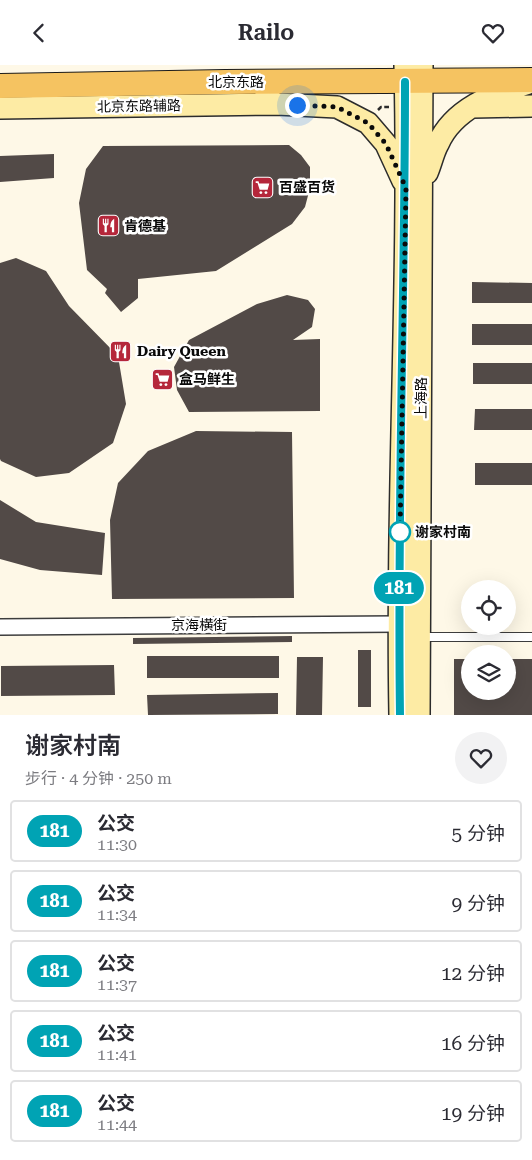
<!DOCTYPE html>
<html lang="zh">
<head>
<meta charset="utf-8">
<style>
	body { margin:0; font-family:"Roboto Serif","Noto Sans SC",serif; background:#f2f2f3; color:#2b2b33; height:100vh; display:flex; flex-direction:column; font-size:19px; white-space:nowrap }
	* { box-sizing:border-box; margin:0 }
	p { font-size:16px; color:#7c7c81 }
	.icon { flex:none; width:28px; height:28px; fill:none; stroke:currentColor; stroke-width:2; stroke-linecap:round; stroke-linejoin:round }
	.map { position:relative; height:650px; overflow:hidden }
	.details { display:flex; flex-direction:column; background:#fff; flex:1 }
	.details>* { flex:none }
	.badge { padding:0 10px; border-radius:16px; font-size:18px; line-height:32px }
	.controls { position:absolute; left:461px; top:515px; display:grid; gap:10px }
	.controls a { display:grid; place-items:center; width:55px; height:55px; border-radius:50%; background:#fff; box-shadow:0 5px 20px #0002; font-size:25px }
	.you { position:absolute; width:25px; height:25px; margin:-12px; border:4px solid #fff; border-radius:50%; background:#1a73e8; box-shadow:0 0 0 8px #1a73e833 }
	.map>.badge { position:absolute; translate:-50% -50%; box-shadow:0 0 0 2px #fff }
	.round { display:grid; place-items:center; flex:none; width:52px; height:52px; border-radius:26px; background:#f2f2f3 }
	.summary { display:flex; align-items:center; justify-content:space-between; height:85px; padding:0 25px }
	h1 { font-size:24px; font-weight:600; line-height:38px }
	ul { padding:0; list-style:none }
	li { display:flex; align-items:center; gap:15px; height:62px; margin:0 10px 8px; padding:0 15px; border:2px solid #e1e1e2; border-radius:5px }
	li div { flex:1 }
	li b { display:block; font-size:19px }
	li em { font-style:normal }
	li .badge { min-width:55px; font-weight:700; text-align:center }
	header { display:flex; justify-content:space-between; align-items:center; height:65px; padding:0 25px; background:#fff; font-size:22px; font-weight:600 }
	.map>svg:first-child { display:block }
	.building { fill:#524a47 }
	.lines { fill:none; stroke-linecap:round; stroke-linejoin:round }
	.lane-casing { stroke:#3d3d3d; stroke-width:10 }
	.street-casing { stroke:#3d3d3d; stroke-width:18 }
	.secondary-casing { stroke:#2c2c2c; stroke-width:24 }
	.primary-casing { stroke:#1b1b1b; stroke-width:26 }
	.path { stroke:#2c2c2c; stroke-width:2.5; stroke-dasharray:5 2.5; stroke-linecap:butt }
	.lane { stroke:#fff; stroke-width:8 }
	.street { stroke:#fff; stroke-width:15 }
	.secondary { stroke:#fdeba4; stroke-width:21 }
	.primary { stroke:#f5c361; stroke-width:24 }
	.line-casing { stroke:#fff; stroke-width:11 }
	.line { stroke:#00a3b4; stroke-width:8 }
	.walk { stroke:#0a0a0a; stroke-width:5; stroke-dasharray:0 9 }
	.stop-dot { fill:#fff; stroke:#00a3b4; stroke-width:2.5 }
	.labels { text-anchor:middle; stroke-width:5; stroke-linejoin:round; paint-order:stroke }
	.street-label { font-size:14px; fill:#0a0a0a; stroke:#fff }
	.poi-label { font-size:14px; font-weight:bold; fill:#0a0a0a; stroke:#fff; text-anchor:start }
	.stop-label { font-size:14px; font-weight:bold; fill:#0a0a0a; stroke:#fff; text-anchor:start }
</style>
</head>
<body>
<header><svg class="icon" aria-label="back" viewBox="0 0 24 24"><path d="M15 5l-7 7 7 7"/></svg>Railo<svg class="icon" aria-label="heart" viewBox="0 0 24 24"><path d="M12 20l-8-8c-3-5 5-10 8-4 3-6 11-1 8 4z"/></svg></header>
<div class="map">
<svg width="532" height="650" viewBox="0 0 532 650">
	<rect width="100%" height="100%" fill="#fef8e7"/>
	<path class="building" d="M289,80L301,90L310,102V123L305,142L292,159L216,206L138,214V233L121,247L105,228L107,224L87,205L79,138L86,104L103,81Z
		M54,89V113L0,117V91Z
		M16,193L46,206L69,241L118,291L126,339L113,378L69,408L36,412L1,396L0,394V198Z
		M472,217L532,218V238H472Z
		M287,230L308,235L315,244L312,262L293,275L320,274V346L189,347L177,325L174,302L189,275L257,239Z
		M472,259H532V280H472Z
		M473,298H532V319H473Z
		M475,344H532V365H474Z
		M196,366L292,367L294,533L112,534L110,455L118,418L148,386Z
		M475,398H532V420H475Z
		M0,435L36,457L105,468L102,510L40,505L0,494Z
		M292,571V577L133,579V573Z
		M358,585H371V642H358Z
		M147,591H279V613H147Z
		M297,592H323L322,650H296Z
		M454,594H470V626H508V594H532V650H454Z
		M114,600L115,630L1,631V601Z
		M278,628V649L148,650L147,630Z"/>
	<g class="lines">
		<defs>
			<path id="lane" d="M421,572H532"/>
			<path id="street" d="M0,562L398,559"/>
			<path id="secondary" d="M265,33L277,39L337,42L368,58L386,79L403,116
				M473,42L532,41
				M0,43L277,39
				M427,108C431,99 433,88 438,79C453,44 493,29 526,19
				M400,650C396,433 410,217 405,0
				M419,650L422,0"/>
			<path id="primary" d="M0,21L225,17L532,15"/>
		</defs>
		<use href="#lane" class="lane-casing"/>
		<use href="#street" class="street-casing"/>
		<use href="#secondary" class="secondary-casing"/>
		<use href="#primary" class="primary-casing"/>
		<path class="path" d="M378,45L381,42H389"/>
		<use href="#lane" class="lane"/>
		<use href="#street" class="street"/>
		<use href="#secondary" class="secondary"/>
		<use href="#primary" class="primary"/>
	</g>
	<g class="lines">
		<defs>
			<path id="line" d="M400,650C397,439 405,228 405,17"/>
		</defs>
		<use href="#line" class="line-casing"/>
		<use href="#line" class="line"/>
		<path class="walk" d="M297,40L337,42L368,58L386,79L406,123L400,467"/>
	</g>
	<defs>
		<symbol id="supermarket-square" viewBox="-11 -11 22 22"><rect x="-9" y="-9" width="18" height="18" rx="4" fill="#b5273b" stroke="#fff"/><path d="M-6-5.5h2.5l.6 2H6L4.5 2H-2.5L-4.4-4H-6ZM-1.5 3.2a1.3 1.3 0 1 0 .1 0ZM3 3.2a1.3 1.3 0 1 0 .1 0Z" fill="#fff"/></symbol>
		<symbol id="restaurant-square" viewBox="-11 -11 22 22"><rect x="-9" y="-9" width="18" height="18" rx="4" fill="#b5273b" stroke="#fff"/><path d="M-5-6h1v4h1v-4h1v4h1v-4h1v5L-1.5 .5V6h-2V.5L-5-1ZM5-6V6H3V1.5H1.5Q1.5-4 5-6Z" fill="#fff"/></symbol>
	</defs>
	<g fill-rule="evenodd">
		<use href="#supermarket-square" x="250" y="110" width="25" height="25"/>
		<use href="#restaurant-square" x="96" y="148" width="25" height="25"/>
		<use href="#restaurant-square" x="108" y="274" width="25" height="25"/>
		<use href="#supermarket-square" x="150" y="302" width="25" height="25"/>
	</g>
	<circle class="stop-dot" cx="400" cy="467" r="10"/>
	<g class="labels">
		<g class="street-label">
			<text x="236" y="22">北京东路</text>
			<text transform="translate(139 41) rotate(-1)" y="5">北京东路辅路</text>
			<text transform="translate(421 333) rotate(-90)" y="5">上海路</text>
			<text x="199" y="565">京海横街</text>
		</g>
		<g class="poi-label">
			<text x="279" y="127">百盛百货</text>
			<text x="124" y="166">肯德基</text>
			<text x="137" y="291">Dairy Queen</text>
			<text x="179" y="319">盒马鲜生</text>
		</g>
		<g class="stop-label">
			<text x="415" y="472">谢家村南</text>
		</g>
	</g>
</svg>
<div class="controls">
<a><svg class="icon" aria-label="locate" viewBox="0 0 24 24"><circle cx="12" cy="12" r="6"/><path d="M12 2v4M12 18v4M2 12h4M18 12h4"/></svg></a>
<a><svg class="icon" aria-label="layers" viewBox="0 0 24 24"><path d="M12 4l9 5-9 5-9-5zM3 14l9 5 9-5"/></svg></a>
</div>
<div class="you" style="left:297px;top:40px"></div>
<b class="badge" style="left:399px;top:523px;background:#00a3b4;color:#fff">181</b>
</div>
<section class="details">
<div class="summary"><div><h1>谢家村南</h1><p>步行 · 4 分钟 · 250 m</p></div><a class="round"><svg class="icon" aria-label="heart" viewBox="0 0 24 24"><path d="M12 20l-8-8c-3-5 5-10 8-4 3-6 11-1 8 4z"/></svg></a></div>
<ul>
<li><span class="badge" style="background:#00a3b4;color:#fff">181</span><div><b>公交</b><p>11:30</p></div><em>5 分钟</em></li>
<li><span class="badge" style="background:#00a3b4;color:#fff">181</span><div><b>公交</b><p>11:34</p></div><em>9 分钟</em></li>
<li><span class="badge" style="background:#00a3b4;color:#fff">181</span><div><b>公交</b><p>11:37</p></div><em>12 分钟</em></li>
<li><span class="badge" style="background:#00a3b4;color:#fff">181</span><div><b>公交</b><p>11:41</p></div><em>16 分钟</em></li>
<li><span class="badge" style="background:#00a3b4;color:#fff">181</span><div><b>公交</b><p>11:44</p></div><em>19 分钟</em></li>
</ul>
</section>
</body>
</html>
